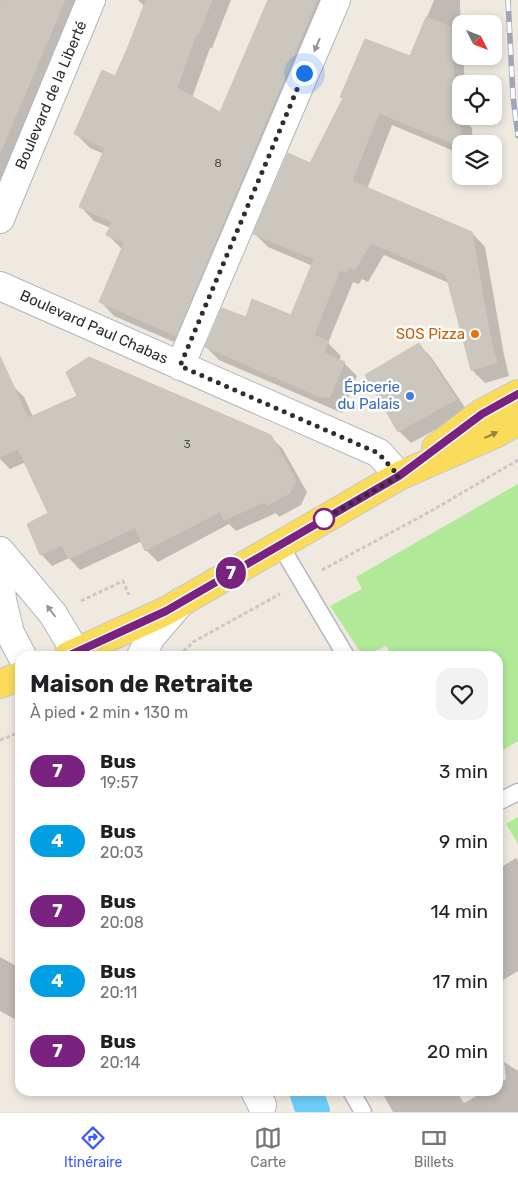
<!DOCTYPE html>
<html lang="fr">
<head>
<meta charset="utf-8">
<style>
	body { margin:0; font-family:Rubik,sans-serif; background:#f2f2f2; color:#202124; height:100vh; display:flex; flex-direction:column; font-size:19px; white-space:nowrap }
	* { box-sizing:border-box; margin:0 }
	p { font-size:16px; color:#757577 }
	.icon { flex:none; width:28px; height:28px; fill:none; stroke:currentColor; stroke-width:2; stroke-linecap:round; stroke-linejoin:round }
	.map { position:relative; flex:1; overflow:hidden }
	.details { position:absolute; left:15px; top:651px; width:488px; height:445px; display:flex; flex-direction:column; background:#fff; border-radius:15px; box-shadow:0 2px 8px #0003 }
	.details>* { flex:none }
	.badge { padding:0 10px; border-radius:16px; font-size:18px; line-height:32px }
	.needle { width:32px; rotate:132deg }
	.buttons { position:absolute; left:452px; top:15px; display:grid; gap:10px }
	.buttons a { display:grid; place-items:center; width:50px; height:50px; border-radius:10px; background:#fff; box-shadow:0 2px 8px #0003; font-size:25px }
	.you { position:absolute; width:25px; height:25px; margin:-12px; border:4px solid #fff; border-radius:50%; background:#1a73e8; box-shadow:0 0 0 8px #1a73e833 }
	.map>.badge { position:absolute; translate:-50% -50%; box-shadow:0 0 0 2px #fff }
	.round { display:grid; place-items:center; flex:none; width:52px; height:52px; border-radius:15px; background:#f2f2f2 }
	.summary { display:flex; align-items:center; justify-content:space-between; height:85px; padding:0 15px }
	h1 { font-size:24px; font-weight:700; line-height:38px }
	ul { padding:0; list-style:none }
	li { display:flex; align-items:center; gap:15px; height:70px; padding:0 15px }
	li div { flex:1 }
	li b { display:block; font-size:19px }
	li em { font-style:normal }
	li .badge { min-width:55px; font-weight:700; text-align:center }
	.menu { display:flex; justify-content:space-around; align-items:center; height:70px; border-top:1px solid #e0e0e0; background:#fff; font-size:14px; color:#757577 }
	.menu a { display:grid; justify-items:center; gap:2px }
	.menu .current { color:#3d58ff }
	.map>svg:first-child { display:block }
	.green { fill:#b1e999 }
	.shadow { fill:#0003 }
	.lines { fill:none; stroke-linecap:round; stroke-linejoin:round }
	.canal { stroke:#6dccf7; stroke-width:34 }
	.building { fill:#cbc7be; stroke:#ccc6b9 }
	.lane-casing { stroke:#b4b5c2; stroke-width:19 }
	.street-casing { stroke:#b4b5c2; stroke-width:30 }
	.secondary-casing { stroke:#b4b5c2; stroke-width:30 }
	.primary-casing { stroke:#c9c9c9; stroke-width:30 }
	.path { stroke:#c9c9c9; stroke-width:3; stroke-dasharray:4 2.5; stroke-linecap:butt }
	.lane { stroke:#fff; stroke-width:16 }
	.street { stroke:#fff; stroke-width:28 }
	.secondary { stroke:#fff; stroke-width:28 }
	.primary { stroke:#fadc5a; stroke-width:28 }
	.rail-casing { stroke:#a1a4b9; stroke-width:5.5 }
	.rail { stroke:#fff; stroke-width:4; stroke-dasharray:11; stroke-linecap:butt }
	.oneway { fill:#969696 }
	.oneway2 { fill:#948544 }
	.line-casing { stroke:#fff; stroke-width:11 }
	.line { stroke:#7a227f; stroke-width:8 }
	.walk { stroke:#2e2e2e; stroke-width:5; stroke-dasharray:0 9 }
	.food-dot { fill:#e8710a; stroke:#fff; stroke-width:2 }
	.shop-dot { fill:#3f7fe0; stroke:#fff; stroke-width:2 }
	.stop-dot { fill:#fff; stroke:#7a227f; stroke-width:2.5 }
	.labels { text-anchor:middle; stroke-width:5; stroke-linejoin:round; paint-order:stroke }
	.number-label { font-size:12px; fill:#555452 }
	.street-label { font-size:15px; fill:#2e2e2e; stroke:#fff }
	.food-label { font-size:15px; fill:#c56008; stroke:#fff; text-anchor:end }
	.shop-label { font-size:15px; fill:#366cbe; stroke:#fff; text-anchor:end }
</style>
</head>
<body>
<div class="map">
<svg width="518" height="1112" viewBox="0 0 518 1112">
	<rect width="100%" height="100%" fill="#efe9e0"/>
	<path class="green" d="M518,484V741L498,753V656H393L386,646L363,656L330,606L362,589L356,577Z
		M518,817V844L506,824Z"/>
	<path class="shadow" d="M0,0H89L0,209Z
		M138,0H231L212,48H210L192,98L220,114L269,0H336L190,349L114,316L101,302L122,249L108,235L111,228L94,221L81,207L104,154L90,148L76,134L115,77L145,7Z
		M434,0H460L461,56H463L465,84H461V116H468V124L472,128L473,144H461V154L392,125L367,189L472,233L485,247L504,355L509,376L485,383L472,370L449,283L384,255L368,282L362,279L359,284L353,282L328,343L341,356L339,361L344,363L357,376L342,413L219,360L206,347L246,318L292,317L313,266L268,247L255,234L311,165L411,57Z
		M418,344L431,357L468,412L411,443L399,431Z
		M12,385L24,397L33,417L270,437L282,448L307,492L301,505L279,517L276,513L236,531L229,524L158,562L146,550L142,541L80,570L69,558L52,566L41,554L49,514L26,462L10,469L0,459V391Z
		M516,858L518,860V971L498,983V869Z
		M0,957L20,968V1022L0,1011Z
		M504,1062L518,1071V1112H393L381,1091H456L464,1103L485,1091H498V1084L506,1079Z"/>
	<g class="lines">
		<path class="canal" d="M306,1091L313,1112"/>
	</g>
	<path class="building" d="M0,0H65L0,153Z
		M146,0H212L198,35H196L177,88L220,112L268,0H317L176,336L99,302L124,243L106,235L112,222L79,207L105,148L74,134L102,70L115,76L128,47Z
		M426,17L451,27L456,112L459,113L461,147L379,113L352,181L472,232L491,341L497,363L471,370L446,275L371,243L355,270L349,267L346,272L340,270L314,335L329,341L324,353L345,362L330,397H320L205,347L222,308L246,317L252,299L291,315L314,259L253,234L288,153L310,163L343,98L340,97L365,39L410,56Z
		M419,343L457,399L398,432L365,375Z
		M0,356L28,418L77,396L66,372L89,357L271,435L296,480L290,493L267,506L265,502L224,520L220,512L145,551L135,528L68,559L62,545L40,555L27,524L48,513L18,449L0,457Z"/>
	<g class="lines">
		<defs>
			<path id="lane" d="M280,545L346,656
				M498,802L518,792
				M351,1091L363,1112"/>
			<path id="street" d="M0,219L91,0
				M0,286L379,453L399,476
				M180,366L336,0"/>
			<path id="secondary" d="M0,551L53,614L78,656
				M0,576L2,600L10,633L22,656
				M141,656L151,637L181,602
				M255,1091L262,1105"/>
			<path id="primary" d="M436,448L482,413L518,394
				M68,656L166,611L399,476L497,433L518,421
				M0,684L20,676"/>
		</defs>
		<use href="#lane" class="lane-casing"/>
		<use href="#street" class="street-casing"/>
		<use href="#secondary" class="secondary-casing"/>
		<use href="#primary" class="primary-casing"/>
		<path class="path" d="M322,570L431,511L518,460
			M81,601L123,581L129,595
			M179,656L193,642L280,594
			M0,740L20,732"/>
		<use href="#lane" class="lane"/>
		<use href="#street" class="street"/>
		<use href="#secondary" class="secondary"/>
		<use href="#primary" class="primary"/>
		<defs>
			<path id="rail" d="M508,0L513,97L518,136"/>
		</defs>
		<use href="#rail" class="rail-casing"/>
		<use href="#rail" class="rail"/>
	</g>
	<defs><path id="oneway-solid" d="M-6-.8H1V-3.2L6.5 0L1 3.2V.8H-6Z" transform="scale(1.25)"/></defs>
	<g class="oneway">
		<use href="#oneway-solid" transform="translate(317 45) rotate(113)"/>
		<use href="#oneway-solid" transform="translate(51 611) rotate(-127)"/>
	</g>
	<use class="oneway2" href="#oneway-solid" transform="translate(491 435) rotate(-25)"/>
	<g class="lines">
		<defs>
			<path id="line" d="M68,656L166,611L399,476L482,414L518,394"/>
		</defs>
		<use href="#line" class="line-casing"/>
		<use href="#line" class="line"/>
		<path class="walk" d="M304,73L180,366L378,453L399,476L324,519"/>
	</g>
	<circle class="food-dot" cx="475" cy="334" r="5"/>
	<circle class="shop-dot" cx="410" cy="396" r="5"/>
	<circle class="stop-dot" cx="324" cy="519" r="10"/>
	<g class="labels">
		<g class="number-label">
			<text x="218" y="167">8</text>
			<text x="187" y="448">3</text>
		</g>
		<g class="street-label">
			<text transform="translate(51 95) rotate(-67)" y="5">Boulevard de la Liberté</text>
			<text transform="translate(94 327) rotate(24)" y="5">Boulevard Paul Chabas</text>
		</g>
		<g class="food-label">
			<text x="465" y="339">SOS Pizza</text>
		</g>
		<g class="shop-label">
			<text x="400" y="392">Épicerie<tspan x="400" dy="17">du Palais</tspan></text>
		</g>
	</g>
</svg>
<div class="buttons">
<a><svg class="needle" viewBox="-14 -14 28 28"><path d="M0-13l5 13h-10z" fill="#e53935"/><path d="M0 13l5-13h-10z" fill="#757577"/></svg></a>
<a><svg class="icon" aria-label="locate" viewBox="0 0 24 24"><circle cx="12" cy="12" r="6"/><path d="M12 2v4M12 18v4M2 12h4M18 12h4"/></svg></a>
<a><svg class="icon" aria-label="layers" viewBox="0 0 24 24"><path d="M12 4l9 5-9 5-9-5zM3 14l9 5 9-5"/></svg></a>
</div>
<div class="you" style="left:304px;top:73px"></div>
<b class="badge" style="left:231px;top:573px;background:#7a227f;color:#fff">7</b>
<section class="details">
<div class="summary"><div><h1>Maison de Retraite</h1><p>À pied · 2 min · 130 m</p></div><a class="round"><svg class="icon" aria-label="heart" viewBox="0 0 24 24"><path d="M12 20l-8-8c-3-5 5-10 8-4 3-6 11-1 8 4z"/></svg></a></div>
<ul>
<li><span class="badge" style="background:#7a227f;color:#fff">7</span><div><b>Bus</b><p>19:57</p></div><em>3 min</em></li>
<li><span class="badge" style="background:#009fe3;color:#fff">4</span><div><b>Bus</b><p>20:03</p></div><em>9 min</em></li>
<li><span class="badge" style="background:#7a227f;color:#fff">7</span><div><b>Bus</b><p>20:08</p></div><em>14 min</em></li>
<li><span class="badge" style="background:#009fe3;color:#fff">4</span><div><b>Bus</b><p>20:11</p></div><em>17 min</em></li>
<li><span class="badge" style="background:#7a227f;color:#fff">7</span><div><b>Bus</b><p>20:14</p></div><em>20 min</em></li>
</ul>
</section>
</div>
<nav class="menu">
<a class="current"><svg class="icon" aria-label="directions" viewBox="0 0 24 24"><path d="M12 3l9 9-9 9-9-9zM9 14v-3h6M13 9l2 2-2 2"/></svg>Itinéraire</a>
<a><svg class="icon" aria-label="map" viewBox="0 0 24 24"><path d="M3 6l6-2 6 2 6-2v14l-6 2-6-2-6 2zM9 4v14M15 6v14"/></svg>Carte</a>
<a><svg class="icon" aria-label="tickets" viewBox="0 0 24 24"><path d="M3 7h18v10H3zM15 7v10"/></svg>Billets</a>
</nav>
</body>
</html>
